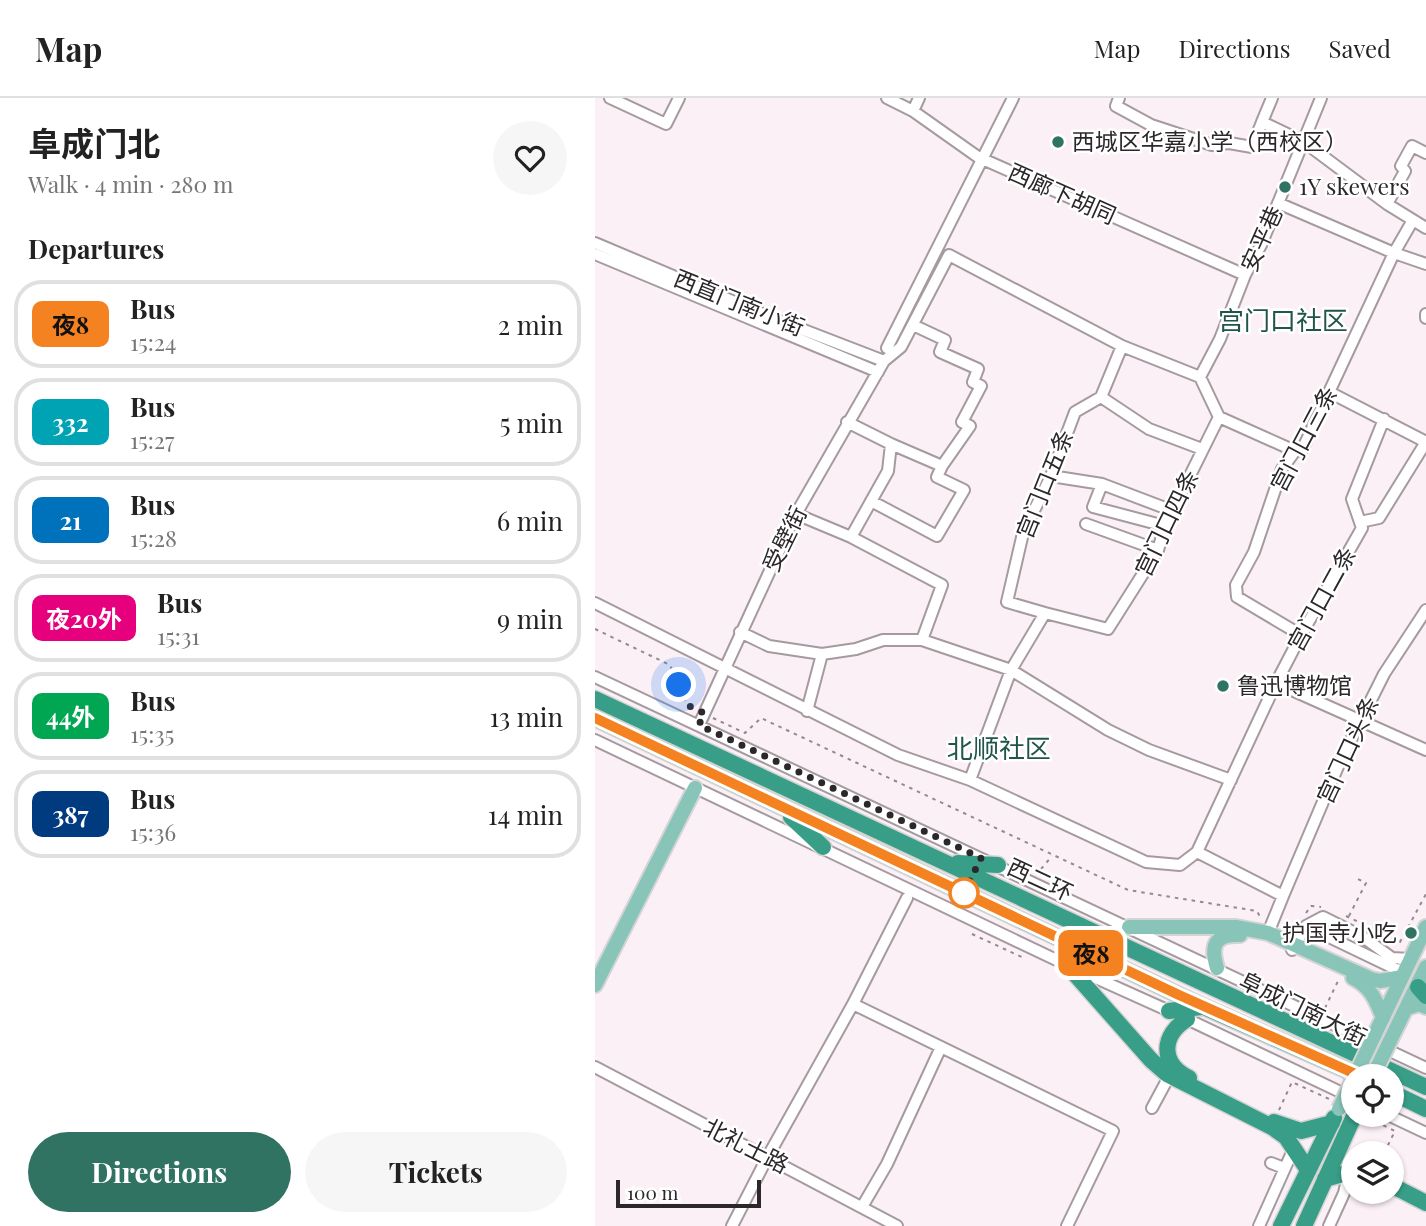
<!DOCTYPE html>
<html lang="en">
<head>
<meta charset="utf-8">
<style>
	body { margin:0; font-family:"Playfair Display","Noto Sans SC",serif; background:#f6f6f6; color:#222; height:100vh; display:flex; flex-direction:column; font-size:26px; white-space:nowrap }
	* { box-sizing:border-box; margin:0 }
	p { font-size:23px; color:#767676 }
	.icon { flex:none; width:38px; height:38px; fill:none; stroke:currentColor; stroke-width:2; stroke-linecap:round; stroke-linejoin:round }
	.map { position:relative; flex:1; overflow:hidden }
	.sheet { display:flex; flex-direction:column; background:#fff; width:595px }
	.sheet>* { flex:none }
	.badge { padding:0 14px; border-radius:10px; font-size:24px; line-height:46px }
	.controls { position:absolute; left:746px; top:966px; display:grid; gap:14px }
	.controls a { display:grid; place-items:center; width:63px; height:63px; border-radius:50%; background:#fff; box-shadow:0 2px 5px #0004; font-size:35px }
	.scale { position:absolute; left:21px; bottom:18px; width:145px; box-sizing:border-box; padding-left:7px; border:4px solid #2c282a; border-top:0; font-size:19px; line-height:24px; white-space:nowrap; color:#2c282a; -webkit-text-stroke:5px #fff; paint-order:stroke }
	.you { position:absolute; width:35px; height:35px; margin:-18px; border:5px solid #fff; border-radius:50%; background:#1a73e8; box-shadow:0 0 0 10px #1a73e833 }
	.map>.badge { position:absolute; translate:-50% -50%; box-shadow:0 0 0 4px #fff }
	h2 { padding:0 28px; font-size:26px; line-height:63px }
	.round { display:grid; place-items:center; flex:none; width:74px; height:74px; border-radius:37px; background:#f6f6f6 }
	.overview { display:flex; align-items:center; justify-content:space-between; height:119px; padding:0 28px }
	h1 { font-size:33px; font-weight:700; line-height:52px }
	.primary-button { display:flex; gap:14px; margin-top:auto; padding:14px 28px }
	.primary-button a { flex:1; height:80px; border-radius:42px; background:#317363; color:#fff; font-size:28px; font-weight:700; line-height:80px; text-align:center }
	.primary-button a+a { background:#f6f6f6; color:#222 }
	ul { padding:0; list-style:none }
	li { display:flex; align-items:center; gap:21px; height:88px; margin:0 14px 10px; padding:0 14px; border:4px solid #e0e0e0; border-radius:28px }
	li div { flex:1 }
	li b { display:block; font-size:26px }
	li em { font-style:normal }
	li .badge { min-width:77px; font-weight:700; text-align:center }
	header { display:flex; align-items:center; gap:42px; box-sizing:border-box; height:98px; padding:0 35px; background:#fff; border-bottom:2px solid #e0e0e0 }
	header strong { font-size:33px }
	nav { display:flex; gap:38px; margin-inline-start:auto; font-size:24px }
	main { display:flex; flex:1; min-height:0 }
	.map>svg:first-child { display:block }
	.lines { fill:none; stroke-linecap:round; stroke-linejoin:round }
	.minor-casing { stroke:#a59aa0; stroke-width:14 }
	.major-casing { stroke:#d5d4d4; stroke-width:18 }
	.highway-casing { stroke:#d5d4d4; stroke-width:19 }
	.path { stroke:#928a8e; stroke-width:2; stroke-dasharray:3.5 5; stroke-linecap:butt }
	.minor { stroke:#fff; stroke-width:10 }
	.major { stroke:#88c5b8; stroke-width:14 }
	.highway { stroke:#389e88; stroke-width:16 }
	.major-bridge-casing { stroke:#d5d4d4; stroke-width:18; stroke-linecap:butt }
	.major-bridge { stroke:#88c5b8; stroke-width:14 }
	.line-casing { stroke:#fff; stroke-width:16 }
	.line { stroke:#f58220; stroke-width:10 }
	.walk { stroke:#2c282a; stroke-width:7; stroke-dasharray:0 12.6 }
	.poi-dot { fill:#317363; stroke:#fff; stroke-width:2.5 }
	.stop-dot { fill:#fff; stroke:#f58220; stroke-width:3.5 }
	.labels { text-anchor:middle; stroke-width:5; stroke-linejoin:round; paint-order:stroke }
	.poi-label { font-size:23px; fill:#2c282a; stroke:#fff; text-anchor:start }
	.street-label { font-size:23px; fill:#2c282a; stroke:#fff }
	.quarter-label { font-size:26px; fill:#205549; stroke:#fff }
</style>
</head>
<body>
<header>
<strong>Map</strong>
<nav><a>Map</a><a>Directions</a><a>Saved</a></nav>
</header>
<main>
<section class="sheet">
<div class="overview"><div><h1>阜成门北</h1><p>Walk · 4 min · 280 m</p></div><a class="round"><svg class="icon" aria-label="heart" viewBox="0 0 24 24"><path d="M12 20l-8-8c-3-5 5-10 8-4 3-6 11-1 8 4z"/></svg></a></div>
<h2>Departures</h2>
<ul>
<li><span class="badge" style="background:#f58220;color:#111">夜8</span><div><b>Bus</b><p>15:24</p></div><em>2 min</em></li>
<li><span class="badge" style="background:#00a3b4;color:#fff">332</span><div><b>Bus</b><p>15:27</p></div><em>5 min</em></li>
<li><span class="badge" style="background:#0072bc;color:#fff">21</span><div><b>Bus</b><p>15:28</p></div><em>6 min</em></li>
<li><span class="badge" style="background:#e6007e;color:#fff">夜20外</span><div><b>Bus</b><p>15:31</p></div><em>9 min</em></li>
<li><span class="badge" style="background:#00a651;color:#fff">44外</span><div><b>Bus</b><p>15:35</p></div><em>13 min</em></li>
<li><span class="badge" style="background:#003b80;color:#fff">387</span><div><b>Bus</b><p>15:36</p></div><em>14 min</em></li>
</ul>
<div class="primary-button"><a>Directions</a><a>Tickets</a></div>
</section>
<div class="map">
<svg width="831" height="1128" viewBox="0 0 831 1128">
	<rect width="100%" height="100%" fill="#fcf0f7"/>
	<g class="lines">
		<defs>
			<path id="minor" d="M15,0L71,26L84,0
				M292,0L318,13L383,59L650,177
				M524,0L521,8L556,27L617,47L634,45L657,49L667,24
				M677,0L667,24L709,44L792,106L831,130
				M318,13L324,0
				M683,105L799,155L831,166
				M792,106L810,73L806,68L817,48L831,55
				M0,145L175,219L289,263
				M0,156L283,274
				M831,216V220
				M292,250L418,0
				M734,294L831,344
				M506,299L554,331L607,351
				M624,319L605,279L625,241L650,177L666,147L726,0
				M624,319L700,353
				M252,324L296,346L347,368L375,328L367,324L386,288L378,284L383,271L345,254L350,242L318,227
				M296,346L293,373L256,439L347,487L327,542
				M456,378L507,386L578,413
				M507,386L498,409L570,428
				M276,403L342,438L369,392L342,379L347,368
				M201,416L256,439
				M765,424L784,420L831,344
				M491,426L563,452
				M0,505L303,657L375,682L551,764L585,767L602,754L688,798L673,835
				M450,515L412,504L428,435L456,378L480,314L506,299L527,248
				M145,534L174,548L227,556L212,613
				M706,537L642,499L641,487L659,454L687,371L700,353L707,352L799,155L818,122
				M227,556L261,551L288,542H327L416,572L513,632L554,652L636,682
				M0,579L831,970
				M681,585L831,652
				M104,627L201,416L289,263L306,249L354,157L527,248L605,279
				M0,642L472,867L592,921L758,1000
				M375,682L416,572L450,515L513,531L563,452L570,428L624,319
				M602,754L681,585L706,537L767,430L757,401L789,321
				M688,798L744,666L789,576L831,512
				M312,800L258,906L518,1033L472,1128
				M711,828L809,875
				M697,852L711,828L728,819L768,839L797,860L816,861
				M0,969L302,1128
				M557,1010L571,984
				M793,1017L831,1035
				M676,1065L689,1070
				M267,1109L292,1066L346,949
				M137,1128L172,1060L258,906
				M664,1128L699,1050
				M734,1128L749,1095L754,1072"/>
			<path id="major" d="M534,829H641L673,835L776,881L785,883L807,879
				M622,870C615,847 620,836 645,837
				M758,880C776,889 781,902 788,920
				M0,887L100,690
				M812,910L824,906L831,909
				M779,938L831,829
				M794,945L831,869"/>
			<path id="highway" d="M0,601L831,989
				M0,620L609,909L765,978
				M196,719L228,749
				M363,765L403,767
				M472,867L556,962L572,976L677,1029L691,1039L713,1072
				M823,889L831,898
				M574,913L606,909
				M592,921C567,937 564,965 594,980
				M796,994L831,1011
				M679,1024L706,1033L737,1025
				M730,1081L758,1073
				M796,1087L831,1105
				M686,1128L739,1020
				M709,1128L759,1018"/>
		</defs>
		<use href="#minor" class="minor-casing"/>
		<use href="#major" class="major-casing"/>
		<use href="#highway" class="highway-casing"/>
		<path class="path" d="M0,531L75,567L92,607L100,611
			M118,620L150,635L166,620L533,792L662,813L666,821
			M446,771L457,758
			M711,815L716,808L726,809
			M751,818L805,844L831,796
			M754,818L771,785L761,780
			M377,836L431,861
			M730,910L743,883
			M684,1012L697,984L734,1001
			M773,1020L800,1033L789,1055"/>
		<use href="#minor" class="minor"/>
		<use href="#major" class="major"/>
		<use href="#highway" class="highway"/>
		<defs>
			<path id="major-bridge" d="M760,978L779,938
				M778,978L794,945
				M744,1011L758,982"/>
		</defs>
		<use href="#major-bridge" class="major-bridge-casing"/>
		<use href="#major-bridge" class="major-bridge"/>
	</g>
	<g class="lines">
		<defs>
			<path id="line" d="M0,620L584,897L765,978"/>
		</defs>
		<use href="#line" class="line-casing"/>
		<use href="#line" class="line"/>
		<path class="walk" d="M84,587L92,607L109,615L104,627L386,760L369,795"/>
	</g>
	<g class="poi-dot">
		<circle cx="463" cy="44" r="7"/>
		<circle cx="690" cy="89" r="7"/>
		<circle cx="628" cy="588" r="7"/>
		<circle cx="816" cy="835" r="7"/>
	</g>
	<circle class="stop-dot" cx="369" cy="795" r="14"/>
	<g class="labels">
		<g class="poi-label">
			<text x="477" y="52">西城区华嘉小学（西校区）</text>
			<text x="704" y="97">1Y skewers</text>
			<text x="642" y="596">鲁迅博物馆</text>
			<text x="802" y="843" text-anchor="end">护国寺小吃</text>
		</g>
		<g class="street-label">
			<text transform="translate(467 96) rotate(24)" y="8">西廊下胡同</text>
			<text transform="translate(667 141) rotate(-66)" y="8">安平巷</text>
			<text transform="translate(144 205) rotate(22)" y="8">西直门南小街</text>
			<text transform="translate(709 341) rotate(-62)" y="8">宫门口三条</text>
			<text transform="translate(450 386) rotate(-68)" y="8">宫门口五条</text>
			<text transform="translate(572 425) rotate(-64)" y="8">宫门口四条</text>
			<text transform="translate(190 441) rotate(-64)" y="8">受壁街</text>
			<text transform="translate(727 501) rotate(-61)" y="8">宫门口二条</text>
			<text transform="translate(753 652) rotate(-65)" y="8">宫门口头条</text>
			<text transform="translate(445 782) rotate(25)" y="8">西二环</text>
			<text transform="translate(708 911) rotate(26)" y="8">阜成门南大街</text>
			<text transform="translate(151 1048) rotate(27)" y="8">北礼士路</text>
		</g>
		<g class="quarter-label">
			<text x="688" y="232">宫门口社区</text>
			<text x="404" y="660">北顺社区</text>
		</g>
	</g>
</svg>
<div class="controls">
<a><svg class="icon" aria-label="locate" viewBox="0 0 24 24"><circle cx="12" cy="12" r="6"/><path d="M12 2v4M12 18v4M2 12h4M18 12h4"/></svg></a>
<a><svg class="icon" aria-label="layers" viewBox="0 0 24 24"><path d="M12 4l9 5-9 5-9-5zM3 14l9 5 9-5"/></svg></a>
</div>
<div class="scale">100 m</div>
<div class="you" style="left:84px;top:587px"></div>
<b class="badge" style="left:496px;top:855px;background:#f58220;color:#111">夜8</b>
</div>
</main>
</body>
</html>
